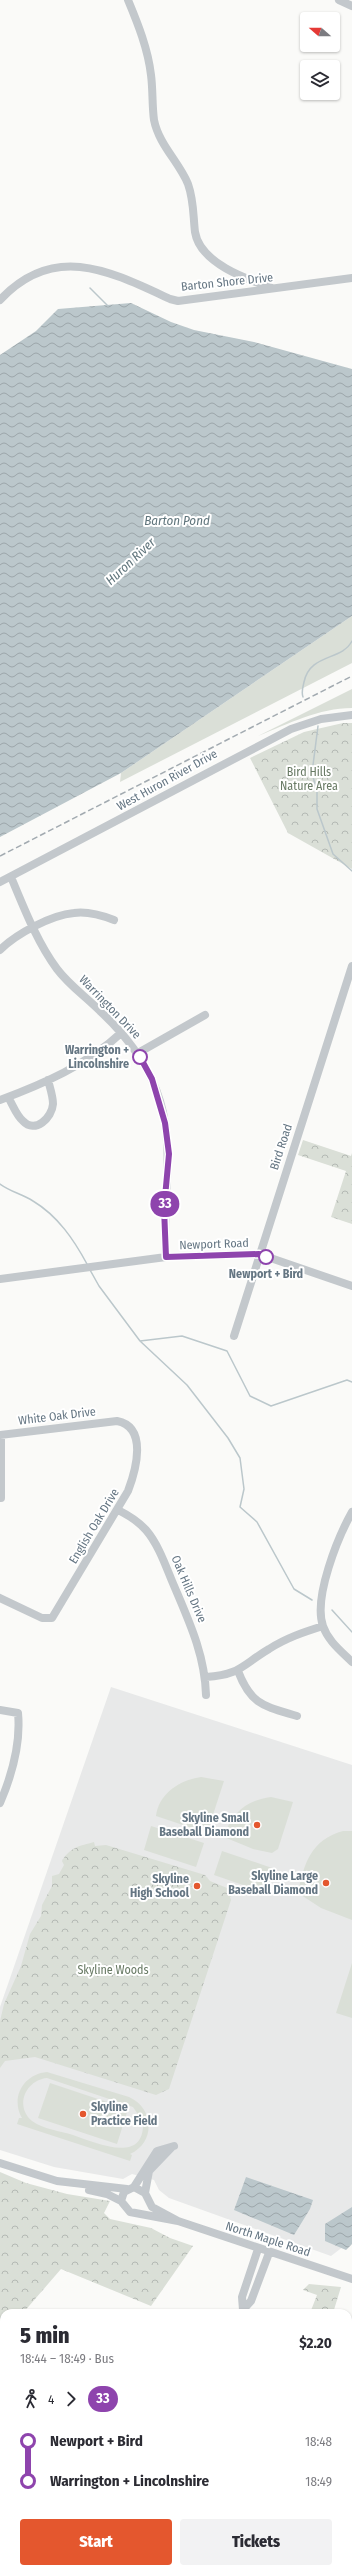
<!DOCTYPE html>
<html lang="en">
<head>
<meta charset="utf-8">
<style>
	body { margin:0; font-family:"Fira Sans Condensed",sans-serif; background:#f2f2f3; color:#2b2b33; height:100vh; display:flex; flex-direction:column; font-size:15px; white-space:nowrap }
	* { box-sizing:border-box; margin:0 }
	p { font-size:13px; color:#7c7c81 }
	.icon { flex:none; width:22px; height:22px; fill:none; stroke:currentColor; stroke-width:2; stroke-linecap:round; stroke-linejoin:round }
	.map { position:relative; flex:1; overflow:hidden }
	.sheet { position:absolute; left:0px; top:2309px; width:352px; height:264px; display:flex; flex-direction:column; background:#fff; border-radius:12px 12px 0 0; box-shadow:0 1px 3px #0004 }
	.sheet>* { flex:none }
	.badge { padding:0 8px; border-radius:13px; font-size:14px; line-height:26px }
	.needle { width:26px; rotate:290deg }
	.controls { position:absolute; left:300px; top:12px; display:grid; gap:8px }
	.controls a { display:grid; place-items:center; width:40px; height:40px; border-radius:4px; background:#fff; box-shadow:0 1px 3px #0004; font-size:20px }
	.map>.badge { position:absolute; translate:-50% -50%; box-shadow:0 0 0 2px #fff }
	.legs { display:flex; align-items:center; gap:6px; height:44px; padding:0 20px; font-size:13px }
	.legs p { margin-inline-start:auto }
	.overview { display:flex; align-items:center; justify-content:space-between; height:68px; padding:0 20px }
	h1 { font-size:22px; font-weight:800; line-height:30px }
	.primary-button { display:flex; gap:8px; margin-top:auto; padding:8px 20px }
	.primary-button a { flex:1; height:46px; border-radius:4px; background:#e4572e; color:#fff; font-size:16px; font-weight:800; line-height:46px; text-align:center }
	.primary-button a+a { background:#f2f2f3; color:#2b2b33 }
	ul { padding:0 20px; list-style:none }
	li { display:flex; align-items:center; gap:14px; height:40px; font-size:15px }
	li i { display:grid; place-items:center; width:6px; height:100%; margin:0 5px; background:currentColor }
	li i::after { content:''; width:10px; height:10px; margin:-5px; border:3px solid; border-radius:50%; background:#fff }
	li p { margin-inline-start:auto }
	li:first-child i { background:linear-gradient(#0000 50%,currentColor 0) }
	li:last-child i { background:linear-gradient(currentColor 50%,#0000 0) }
	.map>svg:first-child { display:block }
	.built { fill:#e8e9e9 }
	.forest { fill:url(#forest-crowns) }
	.park { fill:#dadfd7; fill-rule:evenodd }
	.water { fill:url(#water-waves) }
	.lines { fill:none; stroke-linecap:round; stroke-linejoin:round }
	.stream { stroke:#bbc7cb; stroke-width:1.5 }
	.minor { stroke:#c3c8cc; stroke-width:8 }
	.rail { stroke:#a2aab0; stroke-width:1.5; stroke-dasharray:6 3; stroke-linecap:butt }
	.line-1-casing { stroke:#fff; stroke-width:9 }
	.line-1 { stroke:#8e44ad; stroke-width:6 }
	.stop-1-dot { fill:#fff; stroke:#8e44ad; stroke-width:2 }
	.poi-dot { fill:#e4572e; stroke:#fff; stroke-width:1.5 }
	.labels { text-anchor:middle; stroke-width:4; stroke-linejoin:round; paint-order:stroke }
	.street-label { font-size:12px; fill:#657683; stroke:#fff }
	.park-label { font-size:12px; fill:#687a64; stroke:#fff }
	.stop-label { font-size:12px; font-weight:bold; fill:#657683; stroke:#fff; text-anchor:end }
	.poi-label { font-size:12px; font-weight:bold; fill:#657683; stroke:#fff; text-anchor:end }
	.water-label { font-size:13px; font-style:italic; fill:#60757c; stroke:#fff }
</style>
</head>
<body>
<div class="map">
<svg width="352" height="2573" viewBox="0 0 352 2573">
	<defs>
		<pattern id="forest-crowns" width="20" height="18" patternUnits="userSpaceOnUse"><rect width="20" height="18" fill="#dadfd7"/><path d="M2 6a3 3 0 1 1 6 0M12 15a3 3 0 1 1 6 0" fill="none" stroke="#b4b9b4"/></pattern>
		<pattern id="water-waves" width="16" height="10" patternUnits="userSpaceOnUse"><rect width="16" height="10" fill="#bbc7cb"/><path d="M0 5q4-4 8 0t8 0" fill="none" stroke="#9ca6aa"/></pattern>
	</defs>
	<rect width="100%" height="100%" fill="#fafaf8"/>
	<path class="built" d="M111,1687L352,1765V2240L331,2256L169,2198L159,2190L154,2180L132,2174L123,2179L54,2167L0,2150V2007Z"/>
	<path class="forest" d="M343,723H352V869L288,833L250,758L304,732Z
		M303,1140L351,1156L352,1153V1224L331,1217L346,1171L298,1155Z
		M94,1842L95,1846L106,1845L205,1875L210,1881L232,1890L233,1895L230,1897L231,1900L169,2089L156,2095L35,2057L5,2061L0,2068V2021L4,2004L21,1966L30,1934L41,1916L42,1905L52,1886V1876L59,1874L64,1865L62,1861C70,1847 80,1846 94,1842Z
		M0,2172L26,2183L67,2194L110,2201L104,2213L110,2219L151,2228L170,2238L193,2246L151,2306L61,2269L23,2313H4V2436L0,2441Z
		M309,2284L341,2287L333,2313H310L317,2295L303,2290Z
		M352,2470V2573H339L335,2569H348V2481Z"/>
	<path class="park" d="M352,616V663L120,782L121,773Z
		M352,689V708C319,708 288,724 258,736Z
		M201,1777L224,1781L208,1830L204,1832L156,1816C159,1793 180,1780 201,1777Z
		M271,1797L293,1802L278,1849L272,1853L253,1849L224,1837C231,1813 247,1800 271,1797Z
		M151,1826L204,1843L196,1867L144,1850Z
		M343,1831H352V1920L321,1908L298,1893C304,1863 311,1840 343,1831Z
		M222,1851L275,1869L266,1893L214,1875Z
		M352,1963V2018L336,2013Z
		M47,2072L129,2097C154,2108 156,2142 130,2154L132,2155L130,2161L17,2124L19,2118H22C10,2097 24,2074 47,2072ZM47,2078L133,2107L143,2122C145,2166 94,2142 73,2135C60,2131 43,2129 32,2121C14,2106 26,2080 47,2078Z
		M50,2083L128,2109L117,2144L38,2118Z"/>
	<path class="water" d="M131,303L171,322L194,330L254,342L352,369V616L121,773L0,837V355L36,331L58,309Z
		M246,2177L313,2200L310,2209L294,2235L234,2210Z
		M352,2207V2244L346,2250L325,2241V2224Z"/>
	<g class="lines">
		<path class="stream" d="M90,288L108,306
			M303,697C301,692 303,687 304,682C310,653 342,661 352,641
			M318,726L312,773L317,792V809L333,854L352,871
			M0,1184C11,1192 22,1194 33,1201C58,1216 74,1240 87,1264
			M90,1270L99,1286L140,1341L187,1385L228,1438L240,1458L244,1489L240,1507L257,1522L294,1589L312,1600
			M140,1341L182,1336L227,1351L250,1396L271,1406L347,1380L352,1382
			M332,1610L352,1632
			M0,2543L4,2540"/>
		<path class="minor" d="M128,0C138,24 148,49 151,75C153,90 152,106 154,120C159,145 179,162 188,184C194,201 193,215 195,232C200,263 246,279 272,288
			M339,0L352,6
			M0,300C54,242 110,271 170,299L178,301L352,278
			M11,877C24,908 37,942 57,969C69,985 86,997 100,1011C127,1036 149,1065 160,1101C176,1154 161,1203 166,1257
			M0,882L291,729L321,719L352,715
			M0,950C16,934 51,915 74,913C88,911 101,915 114,920
			M138,1053L205,1015
			M8,1097C13,1105 16,1115 23,1121C35,1134 52,1118 53,1104C53,1096 50,1088 48,1080
			M0,1100C43,1084 87,1065 121,1033
			M0,1279L166,1257L259,1254L352,1286
			M234,1336L352,966
			M0,1435L117,1421C148,1427 136,1470 128,1491L52,1618H42L0,1598
			M1,1435V1498
			M118,1510C128,1515 138,1521 146,1530C158,1544 165,1564 172,1581C188,1619 205,1654 206,1695
			M352,1512C338,1537 313,1598 323,1626C328,1641 341,1651 352,1662
			M238,1671C251,1705 264,1706 297,1716
			M206,1677C240,1675 242,1665 269,1649C286,1638 304,1632 323,1626
			M0,1710L18,1713C21,1744 12,1775 0,1803
			M0,2163L57,2181L127,2189
			M134,2187L157,2151L174,2146
			M89,2190L107,2194L121,2201
			M145,2193L149,2171L172,2147
			M178,2221L152,2207L145,2193L134,2187L124,2192L121,2201L130,2212L178,2221L352,2279
			M243,2310L242,2297L258,2249
			M240,2313L251,2301L269,2253
			M172,2569L174,2573"/>
		<path class="rail" d="M0,856L352,676"/>
	</g>
	<g class="lines">
		<defs>
			<path id="line-1" d="M140,1057L152,1079L165,1123L169,1154L164,1208L166,1257L259,1254L266,1257"/>
		</defs>
		<use href="#line-1" class="line-1-casing"/>
		<use href="#line-1" class="line-1"/>
	</g>
	<g class="stop-1-dot">
		<circle cx="140" cy="1057" r="7"/>
		<circle cx="266" cy="1257" r="7"/>
	</g>
	<g class="poi-dot">
		<circle cx="257" cy="1825" r="4"/>
		<circle cx="326" cy="1883" r="4"/>
		<circle cx="197" cy="1886" r="4"/>
		<circle cx="83" cy="2114" r="4"/>
	</g>
	<g class="labels">
		<g class="street-label">
			<text transform="translate(227 282) rotate(-6)" y="4">Barton Shore Drive</text>
			<text transform="translate(167 780) rotate(-29)" y="4">West Huron River Drive</text>
			<text transform="translate(110 1007) rotate(46)" y="4">Warrington Drive</text>
			<text transform="translate(281 1147) rotate(-72)" y="4">Bird Road</text>
			<text transform="translate(214 1244) rotate(-2)" y="4">Newport Road</text>
			<text transform="translate(57 1416) rotate(-7)" y="4">White Oak Drive</text>
			<text transform="translate(94 1526) rotate(-59)" y="4">English Oak Drive</text>
			<text transform="translate(189 1589) rotate(67)" y="4">Oak Hills Drive</text>
			<text transform="translate(268 2239) rotate(18)" y="4">North Maple Road</text>
		</g>
		<g class="park-label">
			<text x="309" y="776">Bird Hills<tspan x="309" dy="14">Nature Area</tspan></text>
			<text x="113" y="1974">Skyline Woods</text>
		</g>
		<g class="stop-label">
			<text x="129" y="1054">Warrington +<tspan x="129" dy="14">Lincolnshire</tspan></text>
			<text x="266" y="1278" text-anchor="middle">Newport + Bird</text>
		</g>
		<g class="poi-label">
			<text x="249" y="1822">Skyline Small<tspan x="249" dy="14">Baseball Diamond</tspan></text>
			<text x="318" y="1880">Skyline Large<tspan x="318" dy="14">Baseball Diamond</tspan></text>
			<text x="189" y="1883">Skyline<tspan x="189" dy="14">High School</tspan></text>
			<text x="91" y="2111" text-anchor="start">Skyline<tspan x="91" dy="14">Practice Field</tspan></text>
		</g>
		<g class="water-label">
			<text x="177" y="525">Barton Pond</text>
			<text transform="translate(130 561) rotate(-43)" y="5">Huron River</text>
		</g>
	</g>
</svg>
<div class="controls">
<a><svg class="needle" viewBox="-14 -14 28 28"><path d="M0-13l5 13h-10z" fill="#e53935"/><path d="M0 13l5-13h-10z" fill="#7c7c81"/></svg></a>
<a><svg class="icon" aria-label="layers" viewBox="0 0 24 24"><path d="M12 4l9 5-9 5-9-5zM3 14l9 5 9-5"/></svg></a>
</div>
<b class="badge" style="left:165px;top:1204px;background:#8e44ad;color:#fff">33</b>
<section class="sheet">
<div class="overview"><div><h1>5 min</h1><p>18:44 – 18:49 · Bus</p></div><b>$2.20</b></div>
<div class="legs"><svg class="icon" aria-label="walk" viewBox="0 0 24 24"><circle cx="13" cy="4" r="2"/><path d="M13 8l-2 6 4 7M11 14l-3 7M7 12l3-4h3l4 4"/></svg>4<svg class="icon" aria-label="forward" viewBox="0 0 24 24"><path d="M9 5l7 7-7 7"/></svg><b class="badge" style="background:#8e44ad;color:#fff">33</b></div>
<ul>
<li><i style="color:#8e44ad"></i><b>Newport + Bird</b><p>18:48</p></li>
<li><i style="color:#8e44ad"></i><b>Warrington + Lincolnshire</b><p>18:49</p></li>
</ul>
<div class="primary-button"><a>Start</a><a>Tickets</a></div>
</section>
</div>
</body>
</html>
